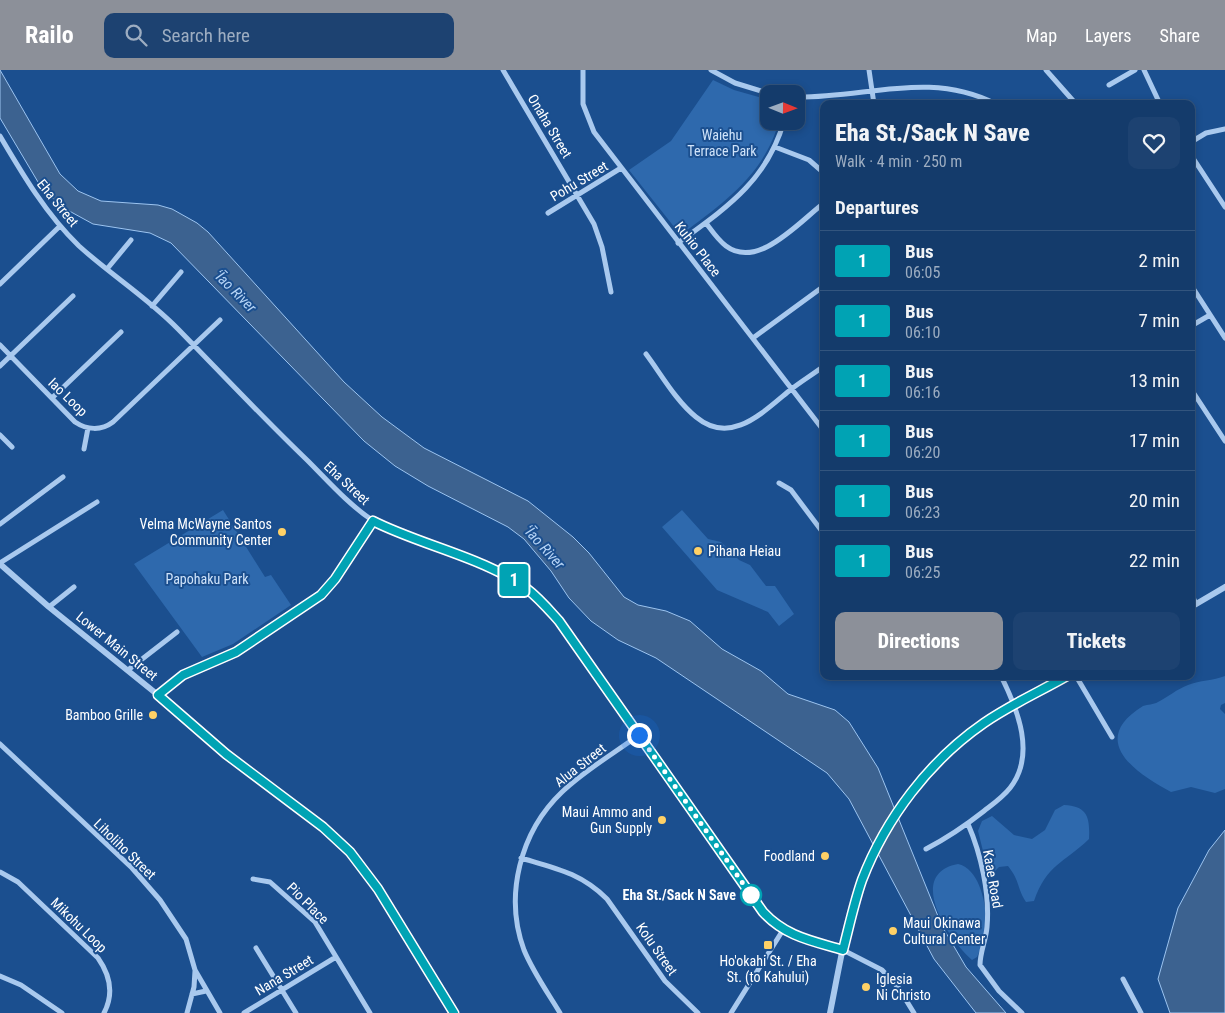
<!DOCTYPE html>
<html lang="en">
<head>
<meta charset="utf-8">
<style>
	body { margin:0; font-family:"Roboto Condensed",sans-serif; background:#1d4271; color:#f1f3f6; height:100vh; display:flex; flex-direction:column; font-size:19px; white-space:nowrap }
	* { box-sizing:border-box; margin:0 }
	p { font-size:16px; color:#9dadc1 }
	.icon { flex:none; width:28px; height:28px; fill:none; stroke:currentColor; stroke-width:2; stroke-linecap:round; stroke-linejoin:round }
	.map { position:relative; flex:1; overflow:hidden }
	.details { position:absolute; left:820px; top:30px; width:375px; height:580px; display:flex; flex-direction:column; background:#143b6b; border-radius:10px; box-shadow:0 2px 8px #0003,0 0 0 1px #33557e }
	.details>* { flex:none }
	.badge { padding:0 10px; border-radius:4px; font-size:18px; line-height:32px }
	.needle { width:32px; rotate:91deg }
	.controls { position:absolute; left:760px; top:15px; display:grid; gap:10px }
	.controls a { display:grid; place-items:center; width:45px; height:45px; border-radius:10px; background:#143b6b; box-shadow:0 2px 8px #0003,0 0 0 1px #33557e; font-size:25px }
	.you { position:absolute; width:25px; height:25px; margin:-12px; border:4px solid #fff; border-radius:50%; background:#1a73e8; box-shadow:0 0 0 8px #1a73e833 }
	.map>.badge { position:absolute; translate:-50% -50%; box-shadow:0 0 0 2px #fff }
	h2 { padding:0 15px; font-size:19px; line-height:45px }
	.round { display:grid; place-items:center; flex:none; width:52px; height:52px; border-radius:10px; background:#1d4271 }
	.summary { display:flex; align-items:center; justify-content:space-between; height:85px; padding:0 15px }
	h1 { font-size:24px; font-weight:800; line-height:38px }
	.primary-button { display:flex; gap:10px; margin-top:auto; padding:10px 15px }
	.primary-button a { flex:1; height:58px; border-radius:10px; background:#8c9099; color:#fff; font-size:20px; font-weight:800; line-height:58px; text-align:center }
	.primary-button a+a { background:#1d4271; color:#f1f3f6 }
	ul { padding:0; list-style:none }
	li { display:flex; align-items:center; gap:15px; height:60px; padding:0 15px; border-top:1px solid #33557e }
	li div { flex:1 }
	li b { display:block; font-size:19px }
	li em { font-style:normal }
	li .badge { min-width:55px; font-weight:700; text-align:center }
	header { display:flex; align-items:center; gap:30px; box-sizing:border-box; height:70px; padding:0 25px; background:#8c9099; color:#fff }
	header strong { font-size:24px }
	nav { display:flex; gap:28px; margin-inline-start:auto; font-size:18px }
	.search { width:350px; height:45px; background:#1d4271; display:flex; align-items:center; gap:12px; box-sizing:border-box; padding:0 18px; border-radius:10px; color:#9dadc1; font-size:19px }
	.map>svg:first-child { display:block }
	.green { fill:#2e69ad }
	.water { fill:#3c6290; stroke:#9cc4f0 }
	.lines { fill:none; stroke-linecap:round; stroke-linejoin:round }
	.minor { stroke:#a9c9ee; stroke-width:5 }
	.tertiary { stroke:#a9c9ee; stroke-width:6 }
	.line-casing { stroke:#fff; stroke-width:11 }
	.line { stroke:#00a3b4; stroke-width:8 }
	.walk { stroke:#fff; stroke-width:5; stroke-dasharray:0 9 }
	.poi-dot { fill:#ffd166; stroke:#1b4f8f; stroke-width:2 }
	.stop-dot { fill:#fff; stroke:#00a3b4; stroke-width:2.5 }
	.labels { text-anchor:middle; stroke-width:4; stroke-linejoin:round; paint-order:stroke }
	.street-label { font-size:14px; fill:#fff; stroke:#1b4f8f }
	.park-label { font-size:14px; fill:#cfe3fa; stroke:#1b4f8f }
	.poi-label { font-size:14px; fill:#fff; stroke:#1b4f8f; text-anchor:end }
	.stop-label { font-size:14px; font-weight:bold; fill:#fff; stroke:#1b4f8f; text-anchor:end }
	.water-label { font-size:15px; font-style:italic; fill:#b5d3f5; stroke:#1b4f8f }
</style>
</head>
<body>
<header>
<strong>Railo</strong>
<div class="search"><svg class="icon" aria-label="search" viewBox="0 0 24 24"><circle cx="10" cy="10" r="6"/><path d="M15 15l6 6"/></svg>Search here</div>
<nav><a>Map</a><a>Layers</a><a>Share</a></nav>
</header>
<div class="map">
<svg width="1225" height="943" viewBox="0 0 1225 943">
	<rect width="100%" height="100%" fill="#1b4f8f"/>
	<path class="green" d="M713,10L734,20L769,30V51H779C765,104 723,133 682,164L679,163L629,100L671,71Z
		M223,440L265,507L271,505L291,535L233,574L202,587L134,494Z
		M682,440L708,469L721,472L739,490L750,495L766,516H775L794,544L779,556L768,542L717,520L662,457Z
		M1225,606V633L1221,635L1220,639L1225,644V719L1215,723L1191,717L1171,722C1134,702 1088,670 1143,636C1148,634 1153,635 1158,632C1168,627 1177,619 1188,615C1200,610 1213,611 1225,606Z
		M1064,735C1088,736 1090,748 1089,769C1063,794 1047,794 1034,831L1026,832C1017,818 1020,811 1008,796L999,797L993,803L988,801L978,761L982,751L992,746L1014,765L1032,769L1045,760L1055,740Z
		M958,794C982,799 989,844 985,865C984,873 980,880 977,887L972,890C949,870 905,804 958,794Z"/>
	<path class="water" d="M0,0L60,104L78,121L101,131L158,135L172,139L197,153L208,162L344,312L382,347L424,378L528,431L573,467L589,483L624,527L638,535L666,541L690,551L722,579L761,601L788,624L835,640L849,652L878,698L942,856L966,897L1006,943H976L934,889L849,729L827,703L656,588L618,570L591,551L569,528L551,501L524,469L508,457L428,416L395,396L364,371L171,173L150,163L93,154L62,137L49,125L38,112L0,48Z
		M1225,760V943H1170L1158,909L1178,838L1209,780Z"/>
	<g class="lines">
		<path class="minor" d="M503,0L594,154L602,177L611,222
			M583,0V34L594,62L824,361
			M711,0L735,13L771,24
			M869,0L874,34
			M1046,0L1076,34
			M1144,0L1160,34
			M1109,15L1135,0
			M796,27C867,28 929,0 996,34
			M0,66C23,105 46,144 79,176C111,205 148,228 178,259C221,303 263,348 308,391C328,411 348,434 372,450C386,460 404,465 420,472C476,493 519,503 559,551L763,842L789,863L843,880L882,900L898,917L914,943
			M1191,72L1206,63L1225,59
			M775,77L809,90L824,103
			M1191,85L1225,137
			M548,143L621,98
			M706,153C712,161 718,170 726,176C758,200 799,152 824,133
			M678,173C726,138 767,111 784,51
			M107,199L131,170
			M0,214L60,156
			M1191,215L1225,268
			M152,236L181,202
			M1191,256L1210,245
			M753,268L824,216
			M0,275L75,352C87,360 101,361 113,352L220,250
			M646,284C661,304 676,331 696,347C731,376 763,342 789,321C800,312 812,305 824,296
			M0,296L73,226
			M1191,319L1225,371
			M52,328L121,262
			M0,365L12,377
			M84,379L88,358
			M779,413L791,420L824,464
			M0,454L63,407
			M0,493L97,432
			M1191,523L1196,534
			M49,537L74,517
			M128,600L177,562
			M1076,606L1112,667
			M158,625L183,605L236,583L321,525L335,509L373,451
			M0,674L132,798L160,830L186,869L195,900L220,943
			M968,754C981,784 990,824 987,857C986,870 980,882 980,895L999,921L1022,943
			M926,779C947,768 965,756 984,741C993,734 1003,727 1010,718C1036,685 1018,640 1001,606
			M521,788C555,798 581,803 607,829L665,911L698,943
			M0,802L18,812L98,888C110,905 114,924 104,943
			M253,809L270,812L315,852L370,943
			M256,878L296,943
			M0,906L21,915L62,943
			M1123,909L1141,943
			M192,924L206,921
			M187,943L194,917L195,901
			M244,943L336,887
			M560,943C548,923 533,902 524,880C504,826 520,762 562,722C585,700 613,684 639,665
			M731,943L783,860"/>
		<path class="tertiary" d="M0,494L49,537L158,625L227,684L338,770L378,819L454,943
			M1191,537L1225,517
			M830,943C839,899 846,852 862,810C886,748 929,691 984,653C1010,635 1039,622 1067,606"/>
	</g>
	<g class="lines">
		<defs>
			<path id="line" d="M454,943L378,819L350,782L323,757L226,684L158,625L183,605L236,582L321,525L335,509L373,451C420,475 486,488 527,519C539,528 549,540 559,551L763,842C786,867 813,871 843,880C849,857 854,833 862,810C886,748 929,691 984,653C1010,635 1039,622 1067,606"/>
		</defs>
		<use href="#line" class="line-casing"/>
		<use href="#line" class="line"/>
		<path class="walk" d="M639,665L751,825"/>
	</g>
	<g class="poi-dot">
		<circle cx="282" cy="462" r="5"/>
		<circle cx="698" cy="481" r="5"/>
		<circle cx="153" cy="645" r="5"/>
		<circle cx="662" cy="750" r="5"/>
		<circle cx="825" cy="786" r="5"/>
		<circle cx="893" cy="861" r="5"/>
		<rect x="763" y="870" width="10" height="10" rx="2.5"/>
		<circle cx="866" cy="917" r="5"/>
	</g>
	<circle class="stop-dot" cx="751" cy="825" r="10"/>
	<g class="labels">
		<g class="street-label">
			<text transform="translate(550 56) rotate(59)" y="5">Onaha Street</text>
			<text transform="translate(579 111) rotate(-31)" y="5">Pohu Street</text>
			<text transform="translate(58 133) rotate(51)" y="5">Eha Street</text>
			<text transform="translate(698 179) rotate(52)" y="5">Kuhio Place</text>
			<text transform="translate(68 327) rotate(44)" y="5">Iao Loop</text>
			<text transform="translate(347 413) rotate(43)" y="5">Eha Street</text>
			<text transform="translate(117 576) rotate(39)" y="5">Lower Main Street</text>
			<text transform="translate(580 695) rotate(-38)" y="5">Alua Street</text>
			<text transform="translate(125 779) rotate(44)" y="5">Liholiho Street</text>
			<text transform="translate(993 809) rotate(80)" y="5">Kaae Road</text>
			<text transform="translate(308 833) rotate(45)" y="5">Pio Place</text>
			<text transform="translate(79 855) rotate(44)" y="5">Mikohu Loop</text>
			<text transform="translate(657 879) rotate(55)" y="5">Kolu Street</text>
			<text transform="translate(284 905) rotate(-31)" y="5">Nana Street</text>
		</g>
		<g class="park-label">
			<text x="722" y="70">Waiehu<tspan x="722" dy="16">Terrace Park</tspan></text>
			<text x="207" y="514">Papohaku Park</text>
		</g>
		<g class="poi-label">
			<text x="272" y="459">Velma McWayne Santos<tspan x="272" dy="16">Community Center</tspan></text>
			<text x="708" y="486" text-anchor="start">Pihana Heiau</text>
			<text x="143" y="650">Bamboo Grille</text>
			<text x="652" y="747">Maui Ammo and<tspan x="652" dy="16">Gun Supply</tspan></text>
			<text x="815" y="791">Foodland</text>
			<text x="903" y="858" text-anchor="start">Maui Okinawa<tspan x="903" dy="16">Cultural Center</tspan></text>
			<text x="768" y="896" text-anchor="middle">Ho'okahi St. / Eha<tspan x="768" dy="16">St. (to Kahului)</tspan></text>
			<text x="876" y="914" text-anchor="start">Iglesia<tspan x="876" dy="16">Ni Christo</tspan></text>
		</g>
		<g class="stop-label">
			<text x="736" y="830">Eha St./Sack N Save</text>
		</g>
		<g class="water-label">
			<text transform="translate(235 221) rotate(45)" y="5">ʻĪao River</text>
			<text transform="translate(544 477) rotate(48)" y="5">ʻĪao River</text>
		</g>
	</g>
</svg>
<div class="controls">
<a><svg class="needle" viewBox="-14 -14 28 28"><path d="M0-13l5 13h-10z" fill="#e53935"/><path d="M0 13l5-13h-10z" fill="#9dadc1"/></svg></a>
</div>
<div class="you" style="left:639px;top:665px"></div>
<b class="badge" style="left:514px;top:510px;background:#00a3b4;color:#fff">1</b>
<section class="details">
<div class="summary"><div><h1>Eha St./Sack N Save</h1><p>Walk · 4 min · 250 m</p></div><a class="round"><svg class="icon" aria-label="heart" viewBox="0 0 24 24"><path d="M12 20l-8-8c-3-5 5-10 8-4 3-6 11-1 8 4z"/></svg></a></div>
<h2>Departures</h2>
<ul>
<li><span class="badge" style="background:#00a3b4;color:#fff">1</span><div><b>Bus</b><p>06:05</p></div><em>2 min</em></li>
<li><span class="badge" style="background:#00a3b4;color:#fff">1</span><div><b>Bus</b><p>06:10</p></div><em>7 min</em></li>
<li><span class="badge" style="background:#00a3b4;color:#fff">1</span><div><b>Bus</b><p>06:16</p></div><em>13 min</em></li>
<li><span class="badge" style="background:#00a3b4;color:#fff">1</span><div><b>Bus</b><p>06:20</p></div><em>17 min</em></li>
<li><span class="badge" style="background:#00a3b4;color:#fff">1</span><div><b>Bus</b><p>06:23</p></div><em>20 min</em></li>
<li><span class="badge" style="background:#00a3b4;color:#fff">1</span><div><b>Bus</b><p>06:25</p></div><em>22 min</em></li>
</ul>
<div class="primary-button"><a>Directions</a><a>Tickets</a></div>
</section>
</div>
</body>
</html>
